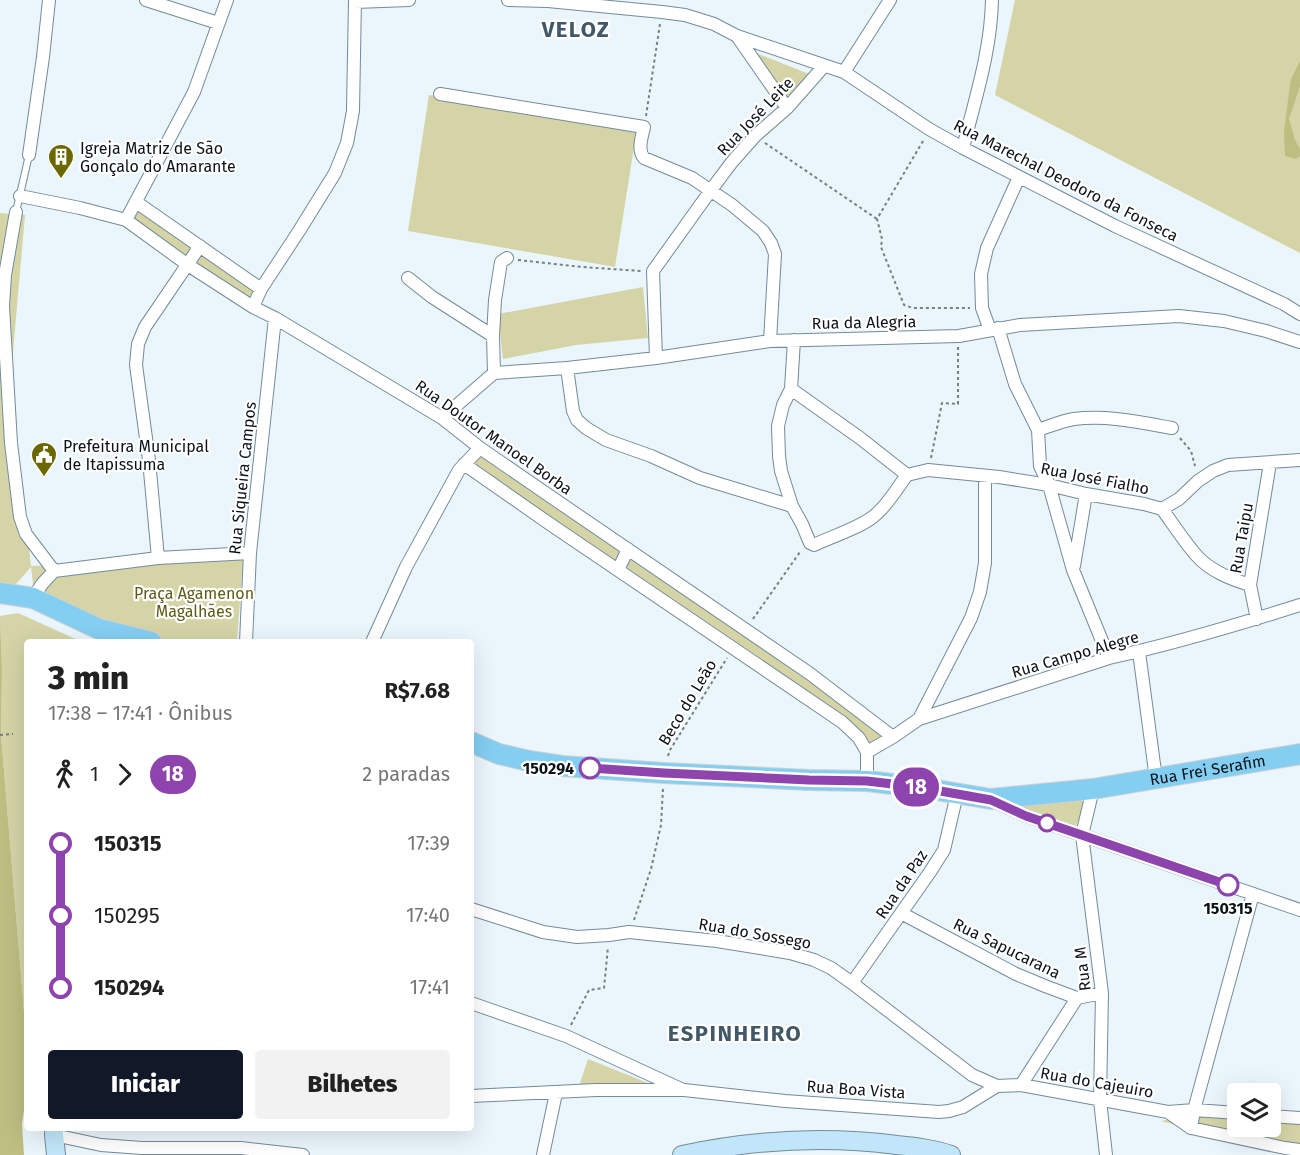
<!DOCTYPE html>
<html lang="pt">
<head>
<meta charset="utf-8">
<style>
	body { margin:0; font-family:"Fira Sans",sans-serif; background:#f2f2f2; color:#222; height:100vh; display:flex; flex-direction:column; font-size:22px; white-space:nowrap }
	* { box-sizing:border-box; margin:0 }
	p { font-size:20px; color:#767676 }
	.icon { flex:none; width:33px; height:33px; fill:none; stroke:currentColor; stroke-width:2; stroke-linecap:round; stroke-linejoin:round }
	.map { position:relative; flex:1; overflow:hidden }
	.sheet { position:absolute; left:24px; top:639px; width:450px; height:492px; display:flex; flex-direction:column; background:#fff; border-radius:6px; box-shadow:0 6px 24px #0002 }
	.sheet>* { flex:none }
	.badge { padding:0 12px; border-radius:20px; font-size:21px; line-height:39px }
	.controls { position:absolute; left:1227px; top:1083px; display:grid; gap:12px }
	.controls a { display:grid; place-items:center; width:54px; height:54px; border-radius:6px; background:#fff; box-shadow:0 6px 24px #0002; font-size:30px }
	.map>.badge { position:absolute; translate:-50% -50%; box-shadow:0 0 0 3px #fff }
	.legs { display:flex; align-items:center; gap:9px; height:66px; padding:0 24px; font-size:20px }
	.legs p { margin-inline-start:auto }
	.overview { display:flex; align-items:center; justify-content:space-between; height:102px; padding:0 24px }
	h1 { font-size:33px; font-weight:800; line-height:45px }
	.action { display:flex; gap:12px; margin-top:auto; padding:12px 24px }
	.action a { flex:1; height:69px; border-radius:6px; background:#111827; color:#fff; font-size:24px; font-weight:800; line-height:69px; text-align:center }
	.action a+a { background:#f2f2f2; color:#222 }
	ul { padding:0 24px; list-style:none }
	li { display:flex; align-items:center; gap:21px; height:72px; font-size:22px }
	li i { display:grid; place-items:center; width:9px; height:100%; margin:0 8px; background:currentColor }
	li i::after { content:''; width:15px; height:15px; margin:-8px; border:4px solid; border-radius:50%; background:#fff }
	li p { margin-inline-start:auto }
	li:first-child i { background:linear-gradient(#0000 50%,currentColor 0) }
	li:last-child i { background:linear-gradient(currentColor 50%,#0000 0) }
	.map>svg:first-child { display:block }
	.green { fill:#d4d4a7 }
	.water { fill:#bebd82 }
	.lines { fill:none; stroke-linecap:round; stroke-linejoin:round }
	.lane-casing { stroke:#738b9a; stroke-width:8 }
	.street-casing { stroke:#738b9a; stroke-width:14 }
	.secondary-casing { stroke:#738b9a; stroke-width:20 }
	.primary-casing { stroke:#ced0d1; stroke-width:22 }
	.path { stroke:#767f86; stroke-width:2; stroke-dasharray:3 3; stroke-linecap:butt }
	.lane { stroke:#fff; stroke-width:6 }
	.street { stroke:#fff; stroke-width:12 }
	.secondary { stroke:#c2e6f9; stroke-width:18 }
	.primary { stroke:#84cef2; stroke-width:20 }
	.line-1-casing { stroke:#fff; stroke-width:14 }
	.line-1 { stroke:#8e44ad; stroke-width:9 }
	.stop-1-dot { fill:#fff; stroke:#8e44ad; stroke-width:3 }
	.labels { text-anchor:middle; stroke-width:4.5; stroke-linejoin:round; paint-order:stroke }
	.street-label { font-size:16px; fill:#0a1319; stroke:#fff }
	.poi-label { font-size:16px; fill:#0a1319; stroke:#fff; text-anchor:start }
	.park-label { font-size:16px; fill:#5e5b17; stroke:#fff }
	.stop-label { font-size:16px; font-weight:bold; fill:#0a1319; stroke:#fff; text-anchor:end }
	.district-label { font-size:22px; font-weight:bold; letter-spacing:1.5px; fill:#415866; stroke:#fff }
</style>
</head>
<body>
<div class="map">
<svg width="1300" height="1155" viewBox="0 0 1300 1155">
	<rect width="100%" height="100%" fill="#ebf5fc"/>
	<path class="green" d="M1015,0H1300V253L995,95Z
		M746,49L809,74L786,98Z
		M429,95L637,128L615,267L408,231Z
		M139,200L263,292L251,309L121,225Z
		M0,213L25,215L10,386L31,566L243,560L237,642H173L121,634L35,601L31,567L16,584H0Z
		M643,287L648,338L576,345L503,359L498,314Z
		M471,448L807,674L890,738L865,749L851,731L460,470Z
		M18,613L82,642H27V1048L1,735L2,670L0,616Z
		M1091,792L1075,828L1003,803Z
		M588,1059L673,1093L577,1092Z
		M1197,1114L1237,1117L1238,1126H1270L1271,1120L1300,1122V1155H1291L1161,1121Z"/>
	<path class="water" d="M1300,61V86L1289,119L1295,140L1300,149V156L1296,159L1285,156L1284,132L1289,92L1291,79Z
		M0,616L2,670L1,735L27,1048V1090L22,1124L24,1155H0Z"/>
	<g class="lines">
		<defs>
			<path id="lane" d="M16,212L29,155"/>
			<path id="street" d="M146,0L218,23
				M508,0L548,1L662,12L685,15L714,24L737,36L844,72L929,129L963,148L1115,226L1284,304L1300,314
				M355,2L409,0
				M737,36L787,108
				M844,72L890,0
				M440,94L644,127C642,137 637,150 644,158L692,178L732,205L763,231L771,243L775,254L770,341
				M963,148C975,99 991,51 992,0
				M29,155L43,57L49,0
				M20,196L80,208L126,220L188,265L253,307L275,318L442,418L480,448L560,503L809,673L893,737
				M136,202L261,289
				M16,212L5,275L3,306L11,443L20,517L26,534L54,571L42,584L33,598
				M126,220L194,92L227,0
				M408,278L432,297L493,336
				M253,307L261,289L299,231L335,173L347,143L353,111L355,0
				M998,328L1015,384L1038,430L1040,466L1049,485L1073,570L1109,658
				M990,330L982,308L981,274L987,248L1019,177
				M794,340L791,389L783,405L778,426L779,456L781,471L792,506L802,524L810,543L814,545C832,536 858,529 874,516C888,505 897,488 907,475
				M656,358L653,271L711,190L732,162L755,136L787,108L824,66
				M567,368L573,411L577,420L586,428L606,440L651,456L700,478L792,506
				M494,373L493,336L495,300L501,262L507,258
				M791,389L860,438L907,475
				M442,418L494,373L567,368L656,358L770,341L959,336L1020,325L1179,316L1224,321L1266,331L1300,342
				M1038,430C1050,426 1062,421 1074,419C1107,415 1139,422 1172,428
				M464,464L547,522L842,722L859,738L867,752V781
				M907,475L928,470L999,477L1049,485L1086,494L1144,504L1162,509L1179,499L1198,481L1213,471L1228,465L1300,460
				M1162,509C1173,524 1184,541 1196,555C1210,571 1230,579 1250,585
				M158,558L149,460L136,365L138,344L145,327L200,246
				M1074,566L1086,494
				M618,570L628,549
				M54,571L158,558L250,553
				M1257,619L1250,585L1270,463
				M246,642L250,553L275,318
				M372,642L406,567L459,470L480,448
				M1139,652L1156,779
				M919,719L971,618L980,592L985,563V477
				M867,752L893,737L919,719L1109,658C1173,644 1237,625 1300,605
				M1093,789L1082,835L1102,993L1100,1100L1106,1155
				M993,801L1026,816L1300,910
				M471,909L543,932L577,937L609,935L629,932L717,941L790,953L814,960L831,968L852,983L972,1075L997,1086
				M901,913L1016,974L1045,986L1077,998L1102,993
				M852,983L930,872L944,850L957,794
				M471,1003L566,1036L681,1089
				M1021,1085L1077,998
				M471,1096L596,1090H684L785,1101L939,1112L949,1111L963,1107L997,1086L1021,1085L1168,1112L1194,1110L1238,1113
				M1168,1112L1191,1128L1285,1148L1300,1150
				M1270,1116L1300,1118
				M1191,1128L1194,1110L1253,894
				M54,1135L101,1145L142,1148H241L303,1155
				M543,1155L556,1093"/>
			<path id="secondary" d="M54,1128V1135L56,1155
				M682,1155C752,1140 827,1136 897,1145C916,1147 934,1149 951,1155"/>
			<g id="primary">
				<path d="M0,593L33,598L99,629L151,642"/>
				<path id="s1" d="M471,742L499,754L529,761L562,766L664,773L809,780L867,781L918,787L991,799L1093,789L1300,754"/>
			</g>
		</defs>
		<use href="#lane" class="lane-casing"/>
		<use href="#street" class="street-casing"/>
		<use href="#secondary" class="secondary-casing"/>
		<use href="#primary" class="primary-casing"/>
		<path class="path" d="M646,116L660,24
			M923,141L877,219L882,239L881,247L904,305L913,308H970
			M765,143L877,219
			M518,260L582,267L641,271
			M1180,438L1191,451L1195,466
			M931,458L942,403L958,404V347
			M753,619L800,552
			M0,735L13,734
			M668,756L670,750L727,658
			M634,920L651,869L661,825L663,788
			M571,1025L589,990L604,988L608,947"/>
		<use href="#lane" class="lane"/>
		<use href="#street" class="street"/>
		<use href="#secondary" class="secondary"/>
		<use href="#primary" class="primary"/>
	</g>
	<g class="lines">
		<defs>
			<path id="line-1" d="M590,768L664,773L809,780L867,781L918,787L991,800L1026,816L1228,885"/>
		</defs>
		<use href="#line-1" class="line-1-casing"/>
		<use href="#line-1" class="line-1"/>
	</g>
	<defs>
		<symbol id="building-pin" viewBox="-11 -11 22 30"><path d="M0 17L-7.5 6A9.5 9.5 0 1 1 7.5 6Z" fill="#6c6800" stroke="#fff"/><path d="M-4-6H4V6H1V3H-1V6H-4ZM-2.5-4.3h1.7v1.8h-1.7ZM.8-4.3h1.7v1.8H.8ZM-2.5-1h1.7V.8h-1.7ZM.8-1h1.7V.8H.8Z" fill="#fff"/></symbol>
		<symbol id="civic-pin" viewBox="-11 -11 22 30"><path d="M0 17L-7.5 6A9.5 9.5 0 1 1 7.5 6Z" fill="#6c6800" stroke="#fff"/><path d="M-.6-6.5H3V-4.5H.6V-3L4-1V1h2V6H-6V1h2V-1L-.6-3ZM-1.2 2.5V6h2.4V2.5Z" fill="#fff"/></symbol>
	</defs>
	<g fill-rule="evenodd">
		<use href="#building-pin" x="46" y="142" width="30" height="40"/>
		<use href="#civic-pin" x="29" y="440" width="30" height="40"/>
	</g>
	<g class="stop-1-dot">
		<circle cx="590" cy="768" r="10"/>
		<circle cx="1047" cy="823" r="8"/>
		<circle cx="1228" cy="885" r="10"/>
	</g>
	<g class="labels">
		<g class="street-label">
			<text transform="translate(755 116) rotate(-46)" y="6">Rua José Leite</text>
			<text transform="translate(1066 180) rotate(27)" y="6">Rua Marechal Deodoro da Fonseca</text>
			<text transform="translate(864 322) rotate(-1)" y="6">Rua da Alegria</text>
			<text transform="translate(494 437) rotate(35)" y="6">Rua Doutor Manoel Borba</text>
			<text transform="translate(242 478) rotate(-84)" y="6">Rua Siqueira Campos</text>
			<text transform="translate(1095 478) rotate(11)" y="6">Rua José Fialho</text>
			<text transform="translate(1241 538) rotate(-80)" y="6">Rua Taipu</text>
			<text transform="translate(1075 654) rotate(-16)" y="6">Rua Campo Alegre</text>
			<text transform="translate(687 702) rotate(-59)" y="6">Beco do Leão</text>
			<text dy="6" stroke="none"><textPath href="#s1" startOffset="744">Rua Frei Serafim</textPath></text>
			<text transform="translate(901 884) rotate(-56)" y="6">Rua da Paz</text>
			<text transform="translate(755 933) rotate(10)" y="6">Rua do Sossego</text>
			<text transform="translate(1007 948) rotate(26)" y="6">Rua Sapucarana</text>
			<text transform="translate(1082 969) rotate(-97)" y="6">Rua M</text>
			<text transform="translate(1097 1082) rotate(10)" y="6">Rua do Cajeuiro</text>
			<text transform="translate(856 1089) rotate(4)" y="6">Rua Boa Vista</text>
		</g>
		<g class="poi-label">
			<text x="80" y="154">Igreja Matriz de São<tspan x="80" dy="18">Gonçalo do Amarante</tspan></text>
			<text x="63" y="452">Prefeitura Municipal<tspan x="63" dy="18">de Itapissuma</tspan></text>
		</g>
		<g class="park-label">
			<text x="194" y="599">Praça Agamenon<tspan x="194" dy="18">Magalhães</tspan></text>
		</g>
		<g class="stop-label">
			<text x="574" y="774">150294</text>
			<text x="1228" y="914" text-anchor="middle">150315</text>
		</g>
		<g class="district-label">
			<text x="576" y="37">VELOZ</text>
			<text x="735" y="1041">ESPINHEIRO</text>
		</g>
	</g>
</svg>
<div class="controls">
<a><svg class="icon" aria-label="layers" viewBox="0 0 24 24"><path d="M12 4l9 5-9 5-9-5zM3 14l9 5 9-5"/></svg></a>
</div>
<b class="badge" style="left:916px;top:787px;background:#8e44ad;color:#fff">18</b>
<section class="sheet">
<div class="overview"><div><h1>3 min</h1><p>17:38 – 17:41 · Ônibus</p></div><b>R$7.68</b></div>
<div class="legs"><svg class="icon" aria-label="walk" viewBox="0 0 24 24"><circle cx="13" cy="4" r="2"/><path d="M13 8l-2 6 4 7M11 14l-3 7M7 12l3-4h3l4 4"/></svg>1<svg class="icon" aria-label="forward" viewBox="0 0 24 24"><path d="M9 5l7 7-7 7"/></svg><b class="badge" style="background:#8e44ad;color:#fff">18</b><p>2 paradas</p></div>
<ul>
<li><i style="color:#8e44ad"></i><b>150315</b><p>17:39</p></li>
<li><i style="color:#8e44ad"></i><span>150295</span><p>17:40</p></li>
<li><i style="color:#8e44ad"></i><b>150294</b><p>17:41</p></li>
</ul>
<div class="action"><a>Iniciar</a><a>Bilhetes</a></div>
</section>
</div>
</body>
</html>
